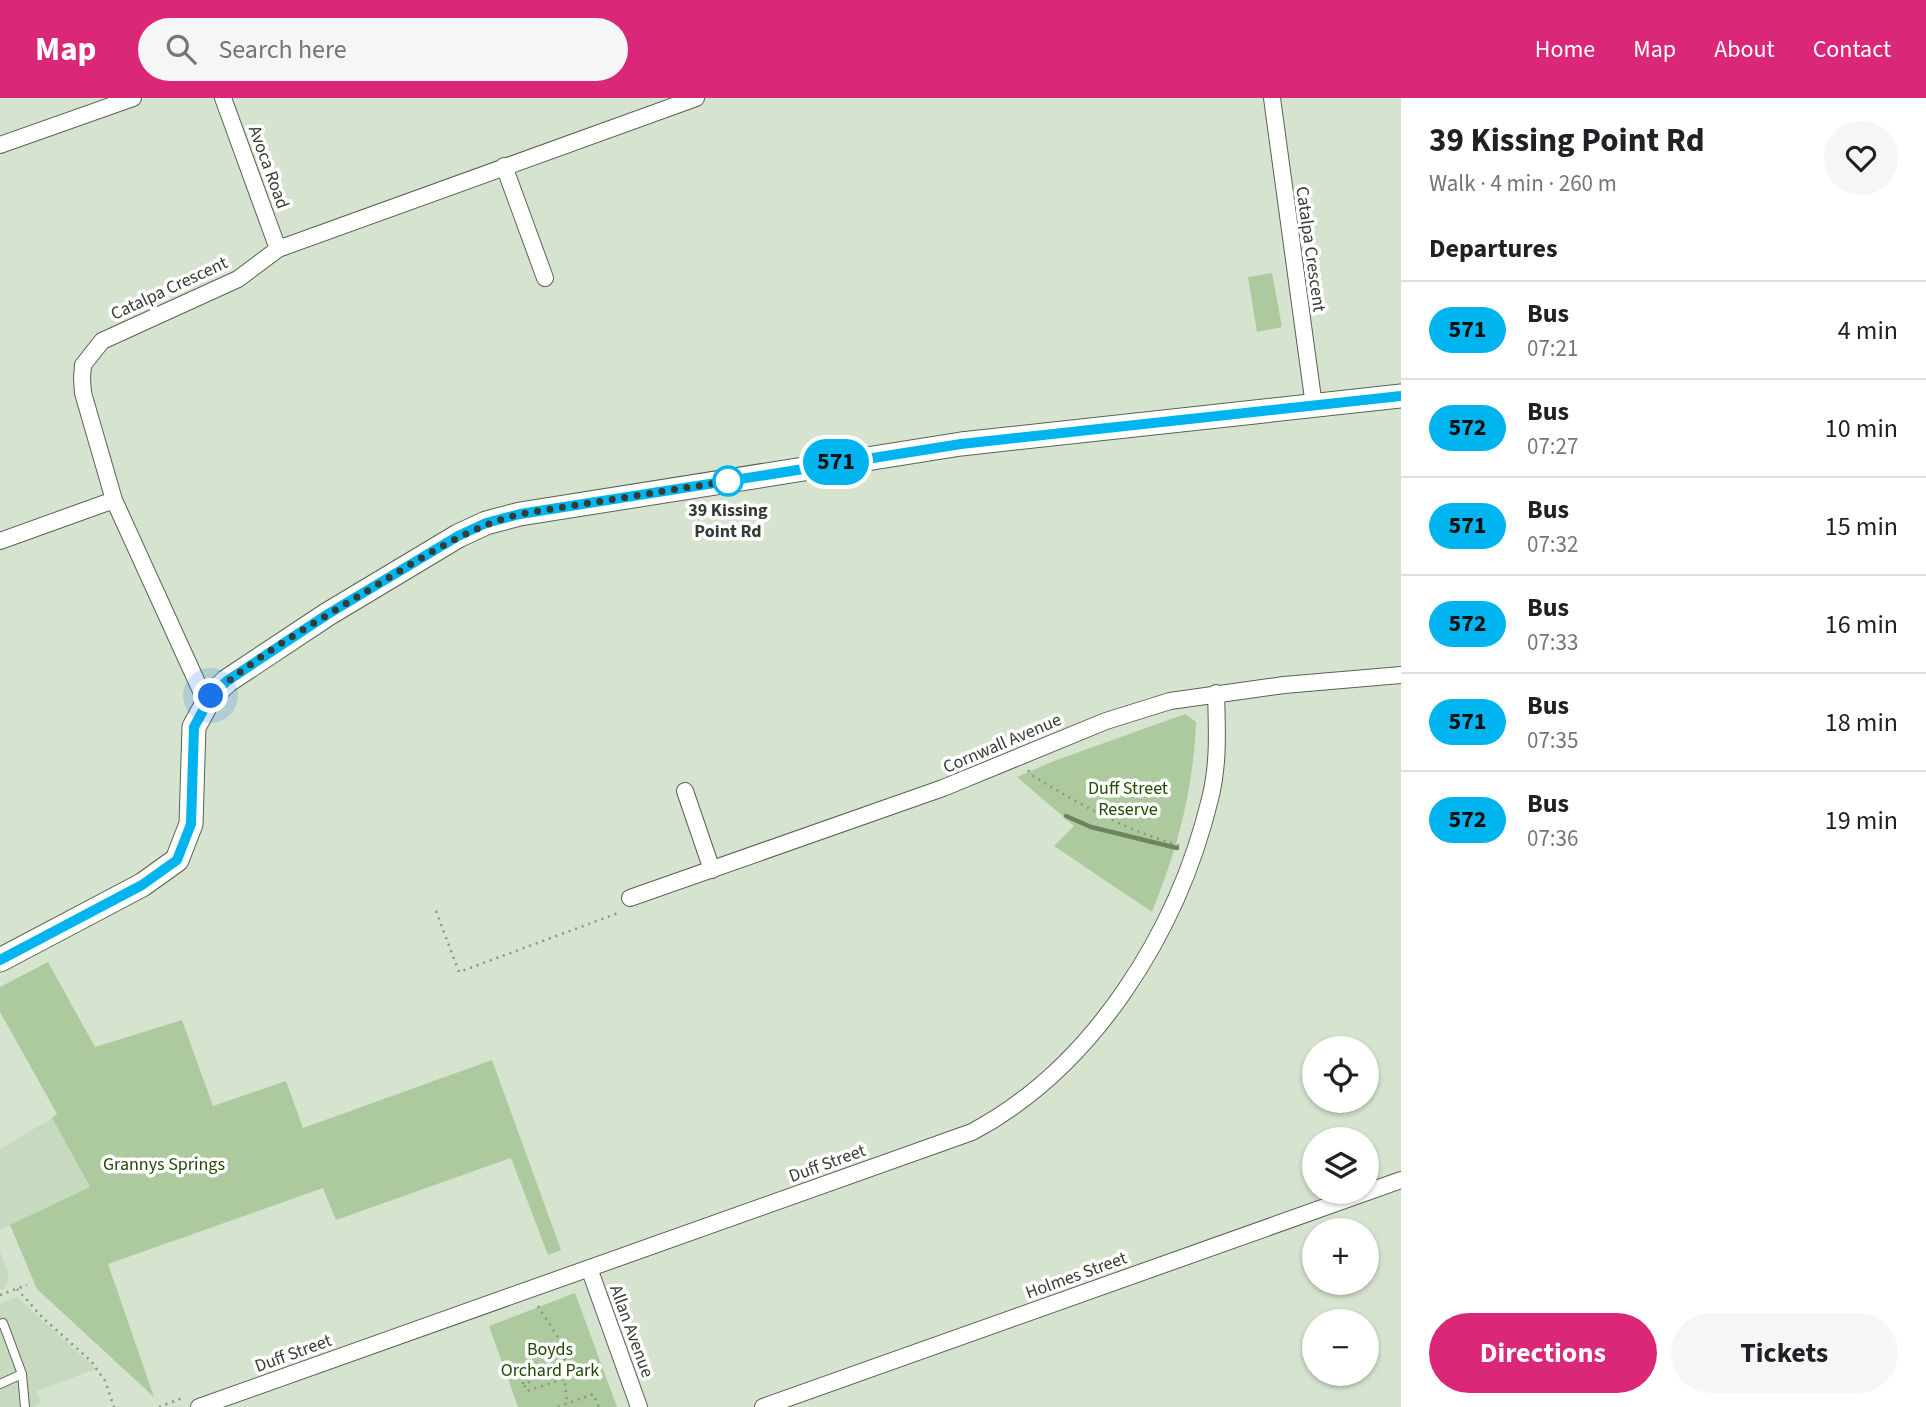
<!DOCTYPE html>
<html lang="en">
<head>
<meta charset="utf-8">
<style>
	body { margin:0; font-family:"Source Sans 3",sans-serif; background:#f6f6f6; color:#202124; height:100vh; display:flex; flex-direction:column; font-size:26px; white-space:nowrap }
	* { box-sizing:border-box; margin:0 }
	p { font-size:23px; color:#757577 }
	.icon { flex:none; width:38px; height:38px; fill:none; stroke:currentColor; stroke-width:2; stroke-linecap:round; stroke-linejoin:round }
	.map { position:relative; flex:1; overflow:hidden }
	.details { display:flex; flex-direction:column; background:#fff; width:525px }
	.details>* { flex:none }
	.badge { padding:0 14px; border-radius:23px; font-size:24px; line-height:46px }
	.buttons { position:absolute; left:1302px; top:938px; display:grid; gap:14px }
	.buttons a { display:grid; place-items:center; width:77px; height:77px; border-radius:50%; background:#fff; box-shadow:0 2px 5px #0004; font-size:35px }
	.you { position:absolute; width:35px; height:35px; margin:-18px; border:5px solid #fff; border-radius:50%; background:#1a73e8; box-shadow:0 0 0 10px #1a73e833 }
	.map>.badge { position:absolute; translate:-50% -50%; box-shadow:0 0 0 4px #fff }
	h2 { padding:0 28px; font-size:26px; line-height:63px }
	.round { display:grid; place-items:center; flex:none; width:74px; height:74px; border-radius:37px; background:#f6f6f6 }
	.summary { display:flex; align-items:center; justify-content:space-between; height:119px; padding:0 28px }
	h1 { font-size:33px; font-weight:700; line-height:52px }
	.primary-button { display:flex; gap:14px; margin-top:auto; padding:14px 28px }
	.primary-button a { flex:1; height:80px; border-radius:42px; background:#db2777; color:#fff; font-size:28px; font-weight:700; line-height:80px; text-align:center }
	.primary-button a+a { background:#f6f6f6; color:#202124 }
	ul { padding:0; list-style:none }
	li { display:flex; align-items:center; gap:21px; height:98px; padding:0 28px; border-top:2px solid #e0e0e0 }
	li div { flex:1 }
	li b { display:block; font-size:26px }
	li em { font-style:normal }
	li .badge { min-width:77px; font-weight:700; text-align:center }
	header { display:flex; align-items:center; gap:42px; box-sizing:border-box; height:98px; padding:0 35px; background:#db2777; color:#fff }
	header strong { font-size:33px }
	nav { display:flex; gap:38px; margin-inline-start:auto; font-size:24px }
	.search { width:490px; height:63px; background:#f6f6f6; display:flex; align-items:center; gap:18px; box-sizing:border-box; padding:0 24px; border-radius:38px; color:#757577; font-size:26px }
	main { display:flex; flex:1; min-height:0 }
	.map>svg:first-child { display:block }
	.built { fill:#c7dabf }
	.green { fill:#adca9f }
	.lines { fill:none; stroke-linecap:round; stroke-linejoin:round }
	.stream { stroke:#6d8461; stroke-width:4.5 }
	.lane-casing { stroke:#576352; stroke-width:10 }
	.street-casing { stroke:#576352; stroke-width:18 }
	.secondary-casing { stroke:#576352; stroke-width:25 }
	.path { stroke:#8b9586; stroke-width:2.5; stroke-dasharray:2 5; stroke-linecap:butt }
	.lane { stroke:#fff; stroke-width:8 }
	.street { stroke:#fff; stroke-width:16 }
	.secondary { stroke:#fff; stroke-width:23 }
	.line-casing { stroke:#fff; stroke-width:16 }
	.line { stroke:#00b5ef; stroke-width:10 }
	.walk { stroke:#363c34; stroke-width:7; stroke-dasharray:0 12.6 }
	.stop-dot { fill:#fff; stroke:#00b5ef; stroke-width:3.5 }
	.labels { text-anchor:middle; stroke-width:7; stroke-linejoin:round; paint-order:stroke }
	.street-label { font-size:18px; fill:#363c34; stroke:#fff }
	.stop-label { font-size:18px; font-weight:bold; fill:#363c34; stroke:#fff }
	.park-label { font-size:18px; fill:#214901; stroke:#fff }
</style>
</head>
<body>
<header>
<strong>Map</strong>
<div class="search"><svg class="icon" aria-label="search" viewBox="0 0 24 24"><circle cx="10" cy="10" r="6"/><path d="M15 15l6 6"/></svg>Search here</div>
<nav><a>Home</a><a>Map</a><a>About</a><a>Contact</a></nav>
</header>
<main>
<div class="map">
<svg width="1401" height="1309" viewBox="0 0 1401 1309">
	<rect width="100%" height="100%" fill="#d6e4cf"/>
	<path class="built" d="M52,1020L90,1090L0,1132V1051Z
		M0,1153L9,1178L4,1191L0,1192Z
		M17,1199L96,1271L37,1293L41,1305L34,1309H0V1206Z"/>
	<path class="green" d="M1272,175L1282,229L1257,234L1248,179Z
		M1185,616L1196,624C1193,694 1178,749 1152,814L1054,748L1074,728L1017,679L1054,663Z
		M48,864L95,949L182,922L213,1008L286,983L303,1030L492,962L561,1152L548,1157L511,1060L336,1122L323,1090L108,1166L154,1299L37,1191L10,1127L90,1089L52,1020L57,1016L0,914V889Z
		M575,1195L617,1309H518L489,1228Z"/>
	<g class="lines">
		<path class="stream" d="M1066,718L1091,729L1177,750"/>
		<defs>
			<path id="lane" d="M0,1226L3,1225L22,1276L25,1309
				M0,1286L22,1276"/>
			<path id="street" d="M223,0L278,151
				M1272,0L1314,308
				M0,47L133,0
				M504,68L545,180
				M0,443L114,402
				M206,604L114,402L83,295L82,281L83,267L102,243L238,181L278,151L696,0
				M685,693L712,772
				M630,800L943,690L1106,623L1170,603L1284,587L1401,577
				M589,1170L639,1309
				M199,1309L972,1034C1094,969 1178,833 1210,701C1219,666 1217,631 1216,595
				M763,1309L1401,1082"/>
			<path id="secondary" d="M0,862L142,787L177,762L191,726L194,629L211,598L227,583L328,516L458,438L486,425L520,416L961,346L1401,298"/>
		</defs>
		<use href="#lane" class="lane-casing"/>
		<use href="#street" class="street-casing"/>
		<use href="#secondary" class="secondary-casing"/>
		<path class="path" d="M1028,672L1033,678C1085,709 1122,731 1181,748
			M436,813L459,874L621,814
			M17,1191L43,1220L91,1263L105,1283L114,1309
			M0,1197L27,1187
			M538,1208L561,1244L567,1305
			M561,1244L551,1252L549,1273L524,1287L527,1293L567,1280
			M564,1262L569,1260L570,1252
			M519,1278L524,1287
			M159,1309L185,1299
			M558,1309L593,1296L599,1309"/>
		<use href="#lane" class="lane"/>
		<use href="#street" class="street"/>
		<use href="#secondary" class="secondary"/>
	</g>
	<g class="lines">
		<defs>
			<path id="line" d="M0,862L142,787L177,762L191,726L194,629L211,598L227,583L328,516L458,438L486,425L520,416L961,346L1401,298"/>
		</defs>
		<use href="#line" class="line-casing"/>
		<use href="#line" class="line"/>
		<path class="walk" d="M211,598C256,558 311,527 362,496C414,465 462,431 520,416L735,382L728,383"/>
	</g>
	<circle class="stop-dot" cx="728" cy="383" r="14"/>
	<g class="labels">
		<g class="street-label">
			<text transform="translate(269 69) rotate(70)" y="6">Avoca Road</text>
			<text transform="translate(1311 151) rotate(82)" y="6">Catalpa Crescent</text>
			<text transform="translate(169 190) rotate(-25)" y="6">Catalpa Crescent</text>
			<text transform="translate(1002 645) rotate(-23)" y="6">Cornwall Avenue</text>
			<text transform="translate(827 1065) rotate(-20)" y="6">Duff Street</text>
			<text transform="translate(1076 1177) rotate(-20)" y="6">Holmes Street</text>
			<text transform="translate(632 1233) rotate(70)" y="6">Allan Avenue</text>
			<text transform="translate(293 1255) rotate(-20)" y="6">Duff Street</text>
		</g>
		<g class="stop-label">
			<text x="728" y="418">39 Kissing<tspan x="728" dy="21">Point Rd</tspan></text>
		</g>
		<g class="park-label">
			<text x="1128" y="696">Duff Street<tspan x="1128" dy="21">Reserve</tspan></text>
			<text x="164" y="1072">Grannys Springs</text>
			<text x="550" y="1257">Boyds<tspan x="550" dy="21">Orchard Park</tspan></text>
		</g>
	</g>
</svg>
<div class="buttons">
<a><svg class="icon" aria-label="locate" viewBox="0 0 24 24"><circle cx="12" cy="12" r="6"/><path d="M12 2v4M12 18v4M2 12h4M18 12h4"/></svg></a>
<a><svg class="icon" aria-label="layers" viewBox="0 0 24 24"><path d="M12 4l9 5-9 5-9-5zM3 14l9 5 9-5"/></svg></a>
<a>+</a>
<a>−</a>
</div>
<div class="you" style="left:211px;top:598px"></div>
<b class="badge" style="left:836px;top:364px;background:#00b5ef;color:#111">571</b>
</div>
<section class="details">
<div class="summary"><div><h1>39 Kissing Point Rd</h1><p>Walk · 4 min · 260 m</p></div><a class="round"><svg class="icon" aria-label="heart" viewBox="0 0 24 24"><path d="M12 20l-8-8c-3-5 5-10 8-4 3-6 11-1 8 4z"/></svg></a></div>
<h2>Departures</h2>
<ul>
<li><span class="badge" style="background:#00b5ef;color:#111">571</span><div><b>Bus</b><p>07:21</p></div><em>4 min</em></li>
<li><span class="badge" style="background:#00b5ef;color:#111">572</span><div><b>Bus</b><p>07:27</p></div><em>10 min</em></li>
<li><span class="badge" style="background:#00b5ef;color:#111">571</span><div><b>Bus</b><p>07:32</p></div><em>15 min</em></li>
<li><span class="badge" style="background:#00b5ef;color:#111">572</span><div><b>Bus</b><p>07:33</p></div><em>16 min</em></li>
<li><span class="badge" style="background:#00b5ef;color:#111">571</span><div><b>Bus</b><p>07:35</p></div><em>18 min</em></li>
<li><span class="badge" style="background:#00b5ef;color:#111">572</span><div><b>Bus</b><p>07:36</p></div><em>19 min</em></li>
</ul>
<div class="primary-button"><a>Directions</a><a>Tickets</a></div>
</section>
</main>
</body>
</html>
